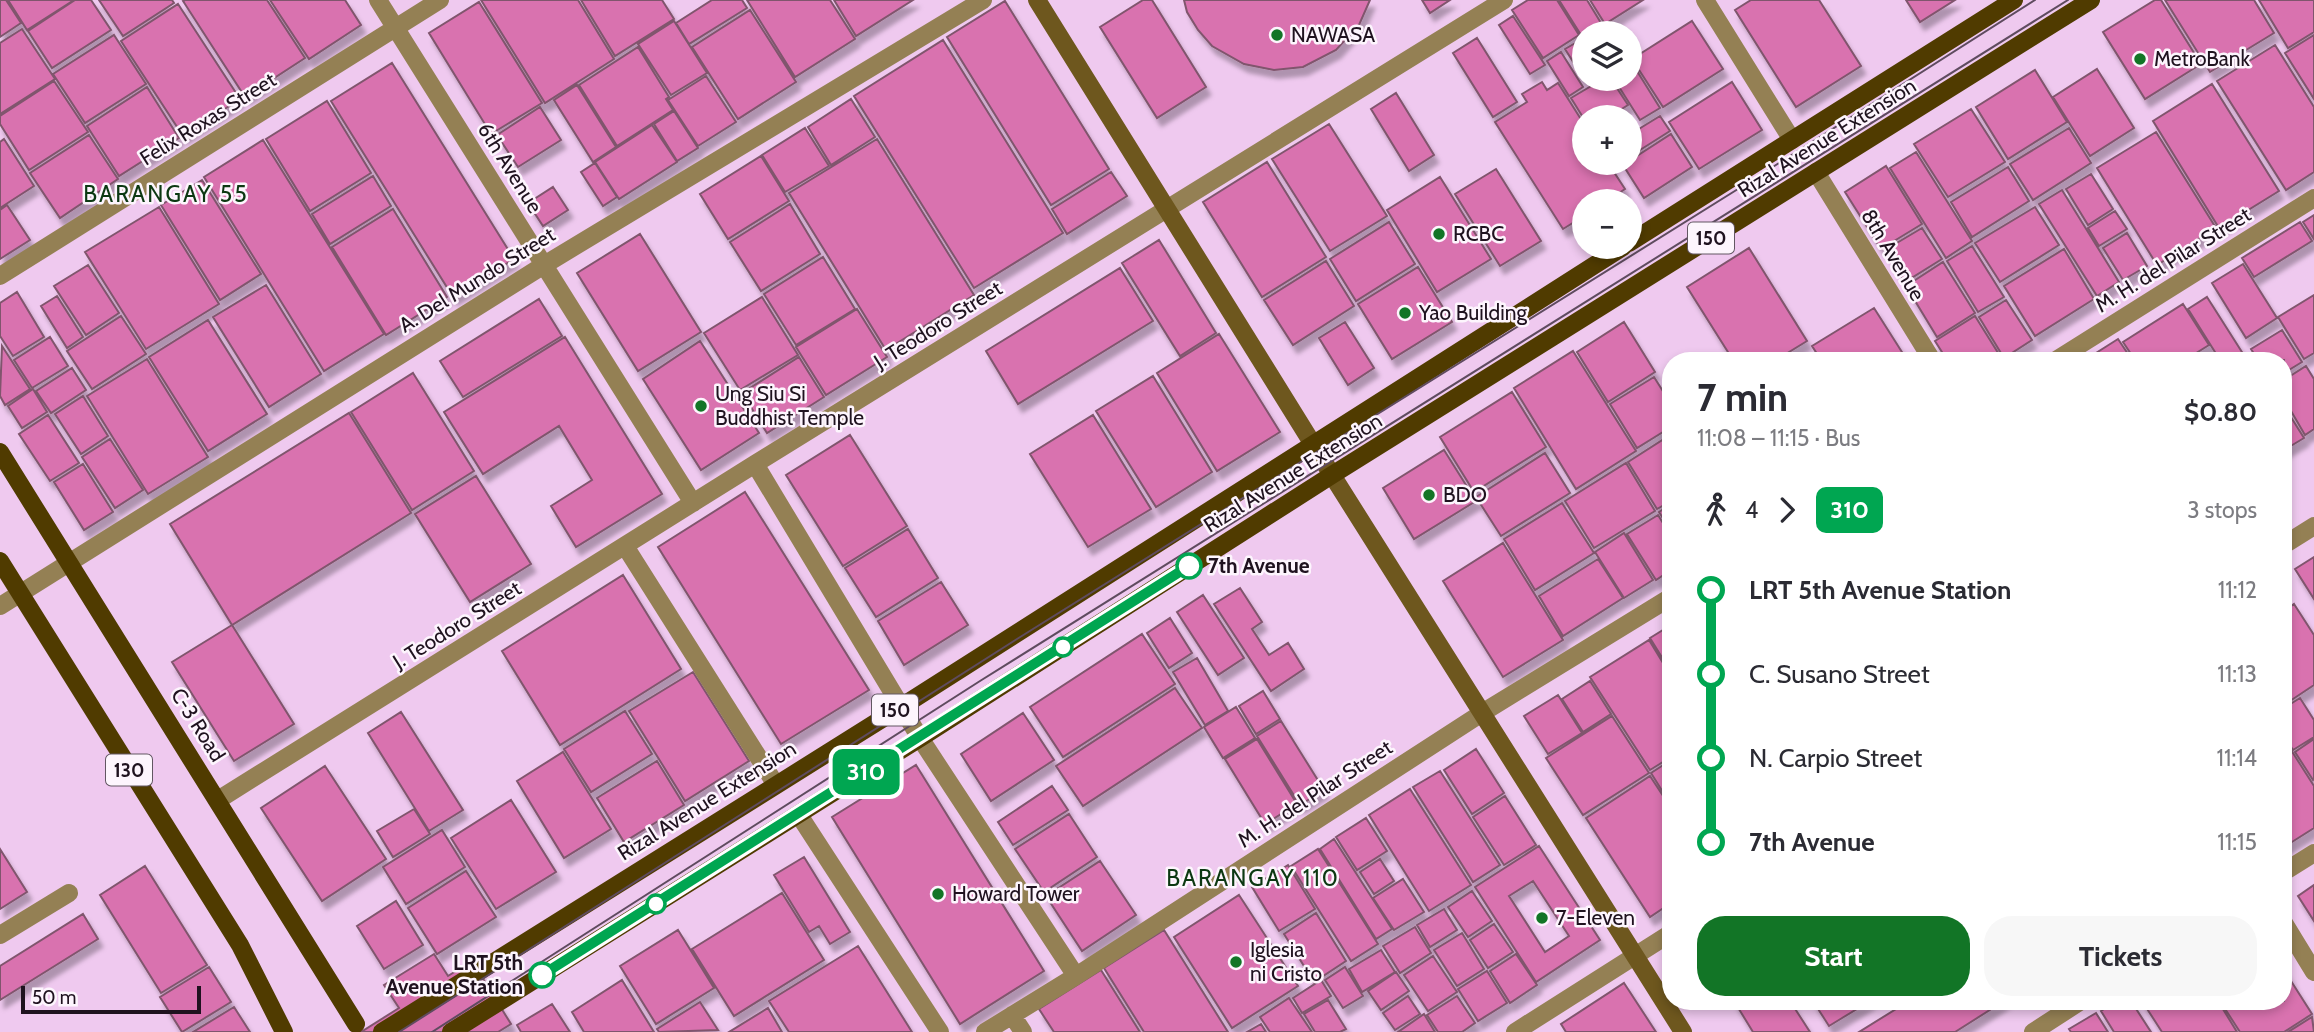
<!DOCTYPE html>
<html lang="en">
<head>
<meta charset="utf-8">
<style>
	body { margin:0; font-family:Cabin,sans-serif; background:#f7f7f7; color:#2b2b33; height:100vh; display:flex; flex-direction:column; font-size:26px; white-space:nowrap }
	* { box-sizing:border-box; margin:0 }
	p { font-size:23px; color:#7c7c81 }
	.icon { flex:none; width:38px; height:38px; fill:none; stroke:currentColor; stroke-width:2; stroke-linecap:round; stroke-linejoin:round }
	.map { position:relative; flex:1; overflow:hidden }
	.drawer { position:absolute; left:1662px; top:352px; width:630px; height:658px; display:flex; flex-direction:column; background:#fff; border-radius:28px; box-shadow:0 4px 10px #0003 }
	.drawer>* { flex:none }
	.badge { padding:0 14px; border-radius:10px; font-size:24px; line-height:46px }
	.buttons { position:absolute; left:1572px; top:21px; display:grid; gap:14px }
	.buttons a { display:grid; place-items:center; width:70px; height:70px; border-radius:50%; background:#fff; box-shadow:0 4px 10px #0003; font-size:35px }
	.scale { position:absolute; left:21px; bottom:18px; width:180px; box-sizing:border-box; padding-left:7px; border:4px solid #1f121f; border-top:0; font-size:19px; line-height:24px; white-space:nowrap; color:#1f121f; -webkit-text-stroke:5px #fdf5fd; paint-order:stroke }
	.map>.badge { position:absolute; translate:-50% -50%; box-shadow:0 0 0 4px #fff }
	.legs { display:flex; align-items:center; gap:10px; height:77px; padding:0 35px; font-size:23px }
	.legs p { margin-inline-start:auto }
	.head { display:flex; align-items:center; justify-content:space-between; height:119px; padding:0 35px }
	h1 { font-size:38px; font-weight:700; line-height:52px }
	.primary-button { display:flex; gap:14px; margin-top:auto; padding:14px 35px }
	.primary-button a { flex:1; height:80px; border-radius:28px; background:#127526; color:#fff; font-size:28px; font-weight:700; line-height:80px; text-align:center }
	.primary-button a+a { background:#f7f7f7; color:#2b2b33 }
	ul { padding:0 35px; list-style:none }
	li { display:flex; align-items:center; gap:24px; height:84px; font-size:26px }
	li i { display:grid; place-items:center; width:10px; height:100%; margin:0 9px; background:currentColor }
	li i::after { content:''; width:18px; height:18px; margin:-9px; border:5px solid; border-radius:50%; background:#fff }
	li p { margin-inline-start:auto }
	li:first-child i { background:linear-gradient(#0000 50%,currentColor 0) }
	li:last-child i { background:linear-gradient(currentColor 50%,#0000 0) }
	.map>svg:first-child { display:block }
	.building { fill:#d972af; stroke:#80556d; stroke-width:2; fill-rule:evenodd; filter:url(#shadow) }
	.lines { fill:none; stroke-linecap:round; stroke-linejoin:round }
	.street { stroke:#948054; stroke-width:18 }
	.secondary { stroke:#6e571e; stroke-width:18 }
	.primary { stroke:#503b00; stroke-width:18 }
	.tram { stroke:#5f4b5f; stroke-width:2 }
	.line-1-casing { stroke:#fff; stroke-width:16 }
	.line-1 { stroke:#00a651; stroke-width:10 }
	.poi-dot { fill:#127526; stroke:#fdf5fd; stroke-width:2.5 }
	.stop-1-dot { fill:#fff; stroke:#00a651; stroke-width:3.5 }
	.labels { text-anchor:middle; stroke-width:5; stroke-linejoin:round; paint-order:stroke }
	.shield { fill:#fdf5fd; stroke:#625662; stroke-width:2 }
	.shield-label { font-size:19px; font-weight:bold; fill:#1f121f }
	.poi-label { font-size:21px; fill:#1f121f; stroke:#fdf5fd; text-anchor:start }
	.street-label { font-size:21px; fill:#1f121f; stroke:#fdf5fd }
	.stop-label { font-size:21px; font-weight:bold; fill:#1f121f; stroke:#fdf5fd; text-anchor:start }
	.neighbourhood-label { font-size:23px; letter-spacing:2px; fill:#0c3812; stroke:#fdf5fd }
</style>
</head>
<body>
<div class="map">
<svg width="2314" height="1032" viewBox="0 0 2314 1032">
	<defs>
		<filter id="shadow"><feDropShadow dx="4.5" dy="8" stdDeviation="2" flood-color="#0004"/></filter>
	</defs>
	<rect width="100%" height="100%" fill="#efc9ef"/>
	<path class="building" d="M0,0H6L21,23L0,37Z
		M8,0H74L27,30Z
		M75,0H91L111,30L52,68L28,31Z
		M99,0H172L174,3L123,36Z
		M185,0H267L305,58L245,97L183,1Z
		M270,0H345L361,25L309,59Z
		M481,0H578L614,59L545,103Z
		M581,0H662L674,19L615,56Z
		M712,0H742L747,8L689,44L676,23Z
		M747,0H830L855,39L795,77Z
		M834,0H913L856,36Z
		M1143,0H1152L1206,87L1157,118L1100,27Z
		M1184,0H1370L1359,25L1336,50L1303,67L1274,70L1244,64L1212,46L1198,30L1187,12Z
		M1422,0H1450L1430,13Z
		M1528,0H1557L1579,35L1543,58L1512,10Z
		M1559,0H1587L1601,23L1581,35Z
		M1590,0H1643L1605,24Z
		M1751,0H1819L1861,66L1796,107L1735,10Z
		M1906,0H1955L1920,22Z
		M2155,0H2161L2201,64L2145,99L2103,32Z
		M2165,0H2254L2274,33L2210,72Z
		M2259,0H2314V32L2288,48Z
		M1005,1L1109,169L1051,205L947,37Z
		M479,2L542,103L491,134L429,33Z
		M178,4L240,99L183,136L121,41Z
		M750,10L796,82L738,119L692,47Z
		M1513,16L1545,65L1530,74L1499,25Z
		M674,21L707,73L671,95L638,44Z
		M1692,21L1723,69L1663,107L1632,59Z
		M22,29L55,79L0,114V43Z
		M114,35L146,84L85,123L53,74Z
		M2314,35V99L2285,53Z
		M1477,38L1517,102L1493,117L1453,53Z
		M1584,38V79L1565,49Z
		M943,40L1063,233L974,288L854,96Z
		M2275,45L2314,107V172L2286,190L2217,81Z
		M638,47L669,97L666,99L673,110L617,146L579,85Z
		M1561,52L1583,87L1569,96L1547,61Z
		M392,63L514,259L453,297L331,101Z
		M1632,63L1660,108L1640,120L1614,79H1629V65Z
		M2097,69L2134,128L2090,156L2053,97Z
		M2035,70L2067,122L2008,159L1976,107Z
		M706,76L736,122L698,146L668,100Z
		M1603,79H1611L1628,105L1609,117L1584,119L1571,98Z
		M54,81L88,132L29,170L0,124V116Z
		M1542,82L1547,90L1558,83L1584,124V163H1608L1625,189L1607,201H1584V216L1563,229L1495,122L1527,102L1522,94Z
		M1732,82L1762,130L1699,169L1669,122Z
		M2212,84L2279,191L2219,228L2153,121Z
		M577,85L616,147L593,162L554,100Z
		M147,87L179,138L119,176L87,126Z
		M1396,93L1434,155L1409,171L1371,109Z
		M851,99L875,137L831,165L808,127Z
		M327,101L371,173L310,211L266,139Z
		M540,107L561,140L518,167L497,135Z
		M1971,109L2005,162L1948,197L1914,144Z
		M674,111L698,148L677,161L654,124Z
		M1660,116L1670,131L1629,157V135Z
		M1329,124L1387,216L1330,251L1272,159Z
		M652,125L677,162L619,199L595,162Z
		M805,128L829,166L785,192L762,155Z
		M2069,128L2091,163L2033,200L2010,164Z
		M2156,132L2216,228L2157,265L2097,168Z
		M1671,134L1692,167L1644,198L1623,165Z
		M89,135L118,179L60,218L30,173Z
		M4,139L34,186L0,208V142Z
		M877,139L974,295L886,350L789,193Z
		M263,140L384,334L324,371L204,177Z
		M1916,152L1972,241L1946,258L1890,168Z
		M761,156L789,201L728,239L700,194Z
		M1267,162L1326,257L1262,297L1203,202Z
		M595,163L617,197L603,206L581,172Z
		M1886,166L1922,224L1881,249L1845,192Z
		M2008,167L2029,201L1972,237L1951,202Z
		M1496,169L1541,241L1500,266L1455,194Z
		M1111,172L1127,196L1067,234L1052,209Z
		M2091,174L2113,209L2088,225L2066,189Z
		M373,176L391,206L330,244L312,214Z
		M1440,177L1491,259L1437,292L1387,210Z
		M202,180L261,274L220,300L161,205Z
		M553,187L568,210L543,226L528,203Z
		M2062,190L2119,282L2097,296L2039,204Z
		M790,204L820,254L761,291L730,242Z
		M7,205L30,240L0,259V210Z
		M159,207L219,304L146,349L85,252Z
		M2035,207L2059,245L2000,282L1975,243Z
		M393,209L447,297L386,335L332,247Z
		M2115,211L2127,229L2099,246L2088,228Z
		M2314,215V239L2303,222Z
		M1389,222L1415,264L1356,301L1330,259Z
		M2300,222L2312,241L2254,277L2242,258Z
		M1922,228L1942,259L1905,282L1885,250Z
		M2127,233L2147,266L2123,280L2103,248Z
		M640,234L701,332L638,371L577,273Z
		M1159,240L1216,333L1180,356L1122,263Z
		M1972,246L2004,297L1978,312L1947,261Z
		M1749,248L1807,341L1776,360H1733L1687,287Z
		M2064,249L2094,299L2035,336L2004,286Z
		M823,257L855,309L796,345L764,294Z
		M1326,261L1354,306L1293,345L1264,300Z
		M1943,262L1975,313L1937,337L1906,286Z
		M2243,264L2277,318L2246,338L2212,283Z
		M88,265L119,313L86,335L54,286Z
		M1418,267L1452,322L1392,359L1358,304Z
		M1120,268L1153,321L1018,404L986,351Z
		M266,285L321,374L269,407L213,317Z
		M17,292L44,337L13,356L0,336V303Z
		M2314,295V353L2304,359L2278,317Z
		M57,296L83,337L67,348L41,306Z
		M762,297L798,355L740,390L704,333Z
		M2207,297L2247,360H2220L2188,309Z
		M539,299L562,336L463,397L440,361Z
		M2006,300L2032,340L2004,358L1979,317Z
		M2183,304L2209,345L2185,360H2135L2123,342Z
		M1874,308L1907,360H1821L1812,346Z
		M857,309L887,357L826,395L796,347Z
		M121,316L146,354L92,389L67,351Z
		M1975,316L2000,356L1993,360H1947L1935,341Z
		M208,320L267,414L208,451L149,357Z
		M1345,322L1374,368L1348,385L1319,338Z
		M1624,322L1655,372L1608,402L1577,352Z
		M2282,330L2302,362L2284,373V360H2258L2251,349Z
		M1219,334L1280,432L1217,471L1157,373Z
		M50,337L68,366L32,388L14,360Z
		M565,337L662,494L576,547L551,506L592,480L559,426L483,474L444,412Z
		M2118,339L2132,360H2085Z
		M700,341L759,433L701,470L643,379Z
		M2,346L30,389L5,405L0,396Z
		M1573,351L1636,451L1576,489L1514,388Z
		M799,357L824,397L767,433L742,393Z
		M147,359L208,457L148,494L87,396Z
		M2306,366L2314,379V429L2305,435L2284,399V380Z
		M72,368L86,390L51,413L36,391Z
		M413,373L474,471L412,510L351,412Z
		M1153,376L1212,472L1156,507L1096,411Z
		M1654,377L1671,404V427L1637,448L1610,404Z
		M33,389L47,412L22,428L8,406Z
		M1512,392L1546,447L1474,492L1440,437Z
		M83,396L108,436L81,454L55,414Z
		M2284,406L2304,438L2284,450Z
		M349,413L411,513L232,625L170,524Z
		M48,415L79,463L50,481L19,434Z
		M1093,415L1151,509L1088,547L1030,454Z
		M850,435L907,526L843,566L786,475Z
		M110,439L143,490L115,508L82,457Z
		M1664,439L1671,450V501L1657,509L1628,462Z
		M1444,450L1476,501L1414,539L1383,488Z
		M1545,453L1570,493L1501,536L1476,497Z
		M1626,463L1655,511L1594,548L1565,501Z
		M83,464L113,512L84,530L54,482Z
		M476,476L531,564L470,602L415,514Z
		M745,492L869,690L781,744L658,547Z
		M1562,503L1594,553L1535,590L1504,539Z
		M1671,504V531L1659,512Z
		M1658,515L1671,536V570L1656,580L1627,534Z
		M908,529L938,578L876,617L845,568Z
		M1624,533L1653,580L1624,598L1595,552Z
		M1503,543L1563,640L1503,677L1443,581Z
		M2314,557V599L2295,569Z
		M1598,559L1623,598L1563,636L1539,596Z
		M623,575L681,669L560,745L502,651Z
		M941,582L968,625L904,665L878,621Z
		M1240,588L1262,622L1252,629L1269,655L1288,643L1304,669L1271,691L1214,604Z
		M1203,595L1244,658L1218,675L1177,612Z
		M2294,604L2314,635V685L2284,705V611Z
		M1170,618L1192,653L1169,668L1147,633Z
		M232,625L294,724L234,761L172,662Z
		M1671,625V672L1650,638Z
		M1142,634L1175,684L1063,757L1030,707Z
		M1649,640L1671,676V757L1650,770L1590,677Z
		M1197,658L1228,711L1205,725L1173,672Z
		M693,672L749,761L685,801L629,711Z
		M1590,681L1611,714L1583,732L1562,699Z
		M1175,688L1202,728L1083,806L1056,766Z
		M1263,691L1280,719L1256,734L1239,706Z
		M1558,695L1582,733L1548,754L1524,716Z
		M2300,698L2314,720V737L2293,750L2284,736V708Z
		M1236,707L1255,738L1223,758L1204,727Z
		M625,711L652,754L591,792L564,749Z
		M401,712L463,810L429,831L368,733Z
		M1023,713L1054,760L991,801L961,754Z
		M1612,716L1649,773L1583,815L1546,758Z
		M1281,721L1324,790L1300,805L1257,736Z
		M1257,739L1297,804L1265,824L1225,759Z
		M2284,739L2314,786V828L2284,847Z
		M2314,739V779L2313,780L2295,752Z
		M1476,749L1504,793L1472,814L1444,770Z
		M563,752L611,829L564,858L517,781Z
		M1671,760V805L1651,773Z
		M657,761L684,805L624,842L597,798Z
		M916,765L1044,971L960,1024L832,817Z
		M325,766L386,859L322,901L261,808Z
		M1440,771L1500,865L1473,882L1413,787Z
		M1650,776L1671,808V903L1650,917L1586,818Z
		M1052,786L1068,810L1013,845L998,822Z
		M1410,789L1471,885L1429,911L1369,815Z
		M1505,796L1536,845L1504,865L1473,817Z
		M511,800L556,872L496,909L451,838Z
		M414,809L430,834L393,857L377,831Z
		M1069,814L1097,857L1044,892L1015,849Z
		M1366,818L1387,851L1357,870L1336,837Z
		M442,830L465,867L406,904L383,867Z
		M1334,839L1392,929L1376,939L1320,849Z
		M1539,846L1600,940L1536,982L1475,887ZM1533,881L1569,936L1545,952L1509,896Z
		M0,849L27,892L0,909Z
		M1318,849L1378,944L1351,961L1291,866Z
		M804,857L850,932L830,944L819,926L809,932L774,875Z
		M1380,859L1394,881L1374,894L1360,872Z
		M1100,861L1136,915L1082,951L1046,896Z
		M1288,865L1315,909L1279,931L1252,887Z
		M145,866L207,965L161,993L100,895Z
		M466,871L496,917L437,954L408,908Z
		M1403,879L1424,912L1394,930L1373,898Z
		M2314,885V921L2298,896Z
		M1472,891L1492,921L1468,937L1448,907Z
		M782,893L824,960L734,1016L692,949Z
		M1239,895L1298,986L1232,1028L1174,937Z
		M396,901L423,945L384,969L357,926Z
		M1444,909L1457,930L1430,947L1417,925Z
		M1316,913L1346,961L1314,982L1284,934Z
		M83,914L98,939L0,1000V966Z
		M1494,924L1513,952L1488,968L1470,940Z
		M1415,927L1431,953L1400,973L1383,946Z
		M678,930L714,988L656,1024L620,966Z
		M1164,930L1228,1032H1144L1104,968Z
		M1462,933L1484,969L1457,986L1434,950Z
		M858,946L912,1032H789L769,1001Z
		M1381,950L1395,972L1362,992L1349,969Z
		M434,954L448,976L472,961L511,1024L498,1032H361L399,1008L384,985Z
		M1516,954L1537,985L1510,1003L1490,971Z
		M1433,956L1457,992L1428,1011L1404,975Z
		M209,967L231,1002L182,1032L160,997Z
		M1345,967L1363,996L1343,1008L1325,980Z
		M1101,970L1140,1032H1054L1039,1009Z
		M2284,970L2312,1014L2284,1032H2240L2220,1001H2284Z
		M1487,971L1507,1003L1478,1021L1458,989Z
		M1396,972L1409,991L1381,1010L1368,991Z
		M622,980L654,1032H584L572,1012Z
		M1321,980L1331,996L1302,1013L1293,998Z
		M1624,983L1656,1032H1566L1561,1024Z
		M1408,996L1420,1014L1395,1030L1383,1013Z
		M1457,996L1475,1023L1462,1032H1438L1427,1015Z
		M1289,998L1312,1032H1270L1260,1017Z
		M1328,1000L1346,1029L1340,1032H1315L1304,1014Z
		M1734,1001H1790L1810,1032H1753Z
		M1813,1001H1870L1829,1026Z
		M1909,1001H2004L1955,1032H1859Z
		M2117,1001H2131L2151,1032H2114L2101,1011Z
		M2142,1001H2218L2237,1032H2162Z
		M700,1002L718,1030L659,1032L657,1029Z
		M552,1004L570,1032H521L517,1025Z
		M234,1007L250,1032H193Z
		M768,1008L782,1032H729Z
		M2096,1013L2108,1032H2071L2069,1029Z
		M1424,1014L1435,1032H1398Z
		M2312,1017L2314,1032H2288Z
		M1261,1024L1266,1032H1247Z"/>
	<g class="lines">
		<path class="street" d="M378,0L693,503
			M1705,0L1792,140
			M1816,172L1932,360
			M0,276L440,0
			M2056,360L2314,198
			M755,464L920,738L1076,976
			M2284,545L2314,526
			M625,546L776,785
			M0,606L544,265L983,0
			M218,800L755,464L1504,0
			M799,815L940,1032
			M2284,872L2314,853
			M2284,923L2314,972
			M0,935L69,893
			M1012,1015L1023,1032
			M985,1032L1076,976L1482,713L1671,597
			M1515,1032L1671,933
			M2033,1032L2081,1001"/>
		<path class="secondary" d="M1037,0L1332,475L1683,1032"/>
		<path class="primary" d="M1629,243L2014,0
			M0,452L356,1024
			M0,561L240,945L284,1032
			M382,1032L901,707L1623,247
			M451,1032L920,738L1332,475L2091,0"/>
		<path class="tram" d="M399,1032L1017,639L1746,184L2035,0
			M432,1032L980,681L2068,0"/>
	</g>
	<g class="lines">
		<defs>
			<path id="line-1" d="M542,975L1189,566"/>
		</defs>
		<use href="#line-1" class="line-1-casing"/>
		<use href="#line-1" class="line-1"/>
	</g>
	<g class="poi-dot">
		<circle cx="1277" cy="35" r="7"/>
		<circle cx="2140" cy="59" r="7"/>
		<circle cx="1439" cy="234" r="7"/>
		<circle cx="1405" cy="313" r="7"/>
		<circle cx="701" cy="406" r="7"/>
		<circle cx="1429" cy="495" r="7"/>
		<circle cx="938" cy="894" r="7"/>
		<circle cx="1542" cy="918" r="7"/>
		<circle cx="1236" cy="962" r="7"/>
	</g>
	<g class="stop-1-dot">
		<circle cx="1189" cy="566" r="12"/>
		<circle cx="1063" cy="647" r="9"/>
		<circle cx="656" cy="904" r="9"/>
		<circle cx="542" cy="975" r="12"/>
	</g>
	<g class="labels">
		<g class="shield">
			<rect x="1688" y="222.5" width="46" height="31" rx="5"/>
			<rect x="872" y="694.5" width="46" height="31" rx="5"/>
			<rect x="106" y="754.5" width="46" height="31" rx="5"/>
		</g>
		<g class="shield-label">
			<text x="1711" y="245">150</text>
			<text x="895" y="717">150</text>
			<text x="129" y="777">130</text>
		</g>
		<g class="poi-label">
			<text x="1291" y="42">NAWASA</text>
			<text x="2154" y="66">MetroBank</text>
			<text x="1453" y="241">RCBC</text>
			<text x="1419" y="320">Yao Building</text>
			<text x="715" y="401">Ung Siu Si<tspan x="715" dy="24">Buddhist Temple</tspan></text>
			<text x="1443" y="502">BDO</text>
			<text x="952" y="901">Howard Tower</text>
			<text x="1556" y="925">7-Eleven</text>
			<text x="1250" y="957">Iglesia<tspan x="1250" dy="24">ni Cristo</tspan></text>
		</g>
		<g class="street-label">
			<text transform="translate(208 119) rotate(-32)" y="7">Felix Roxas Street</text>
			<text transform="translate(1827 138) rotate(-32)" y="7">Rizal Avenue Extension</text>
			<text transform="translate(510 168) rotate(58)" y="7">6th Avenue</text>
			<text transform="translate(1893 255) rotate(59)" y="7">8th Avenue</text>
			<text transform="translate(2173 260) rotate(-32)" y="7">M. H. del Pilar Street</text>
			<text transform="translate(477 280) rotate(-32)" y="7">A. Del Mundo Street</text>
			<text transform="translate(938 325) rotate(-32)" y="7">J. Teodoro Street</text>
			<text transform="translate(1293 473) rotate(-32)" y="7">Rizal Avenue Extension</text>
			<text transform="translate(457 625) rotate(-32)" y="7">J. Teodoro Street</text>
			<text transform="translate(198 725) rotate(58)" y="7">C-3 Road</text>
			<text transform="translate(1315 794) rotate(-33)" y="7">M. H. del Pilar Street</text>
			<text transform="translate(707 801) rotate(-32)" y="7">Rizal Avenue Extension</text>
		</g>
		<g class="stop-label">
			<text x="1208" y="573">7th Avenue</text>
			<text x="523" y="970" text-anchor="end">LRT 5th<tspan x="523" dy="24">Avenue Station</tspan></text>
		</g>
		<g class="neighbourhood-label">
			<text x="166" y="202">BARANGAY 55</text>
			<text x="1253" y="886">BARANGAY 110</text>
		</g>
	</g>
</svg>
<div class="buttons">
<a><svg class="icon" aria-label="layers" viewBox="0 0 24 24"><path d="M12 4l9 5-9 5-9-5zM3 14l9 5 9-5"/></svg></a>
<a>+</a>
<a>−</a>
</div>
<div class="scale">50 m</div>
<b class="badge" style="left:866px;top:772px;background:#00a651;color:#fff">310</b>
<section class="drawer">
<div class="head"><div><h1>7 min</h1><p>11:08 – 11:15 · Bus</p></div><b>$0.80</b></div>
<div class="legs"><svg class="icon" aria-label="walk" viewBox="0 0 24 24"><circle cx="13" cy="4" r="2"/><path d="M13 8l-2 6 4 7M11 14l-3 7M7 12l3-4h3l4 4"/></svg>4<svg class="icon" aria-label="forward" viewBox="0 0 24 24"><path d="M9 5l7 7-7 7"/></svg><b class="badge" style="background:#00a651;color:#fff">310</b><p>3 stops</p></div>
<ul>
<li><i style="color:#00a651"></i><b>LRT 5th Avenue Station</b><p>11:12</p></li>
<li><i style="color:#00a651"></i><span>C. Susano Street</span><p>11:13</p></li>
<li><i style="color:#00a651"></i><span>N. Carpio Street</span><p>11:14</p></li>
<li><i style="color:#00a651"></i><b>7th Avenue</b><p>11:15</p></li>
</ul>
<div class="primary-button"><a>Start</a><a>Tickets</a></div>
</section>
</div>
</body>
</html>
